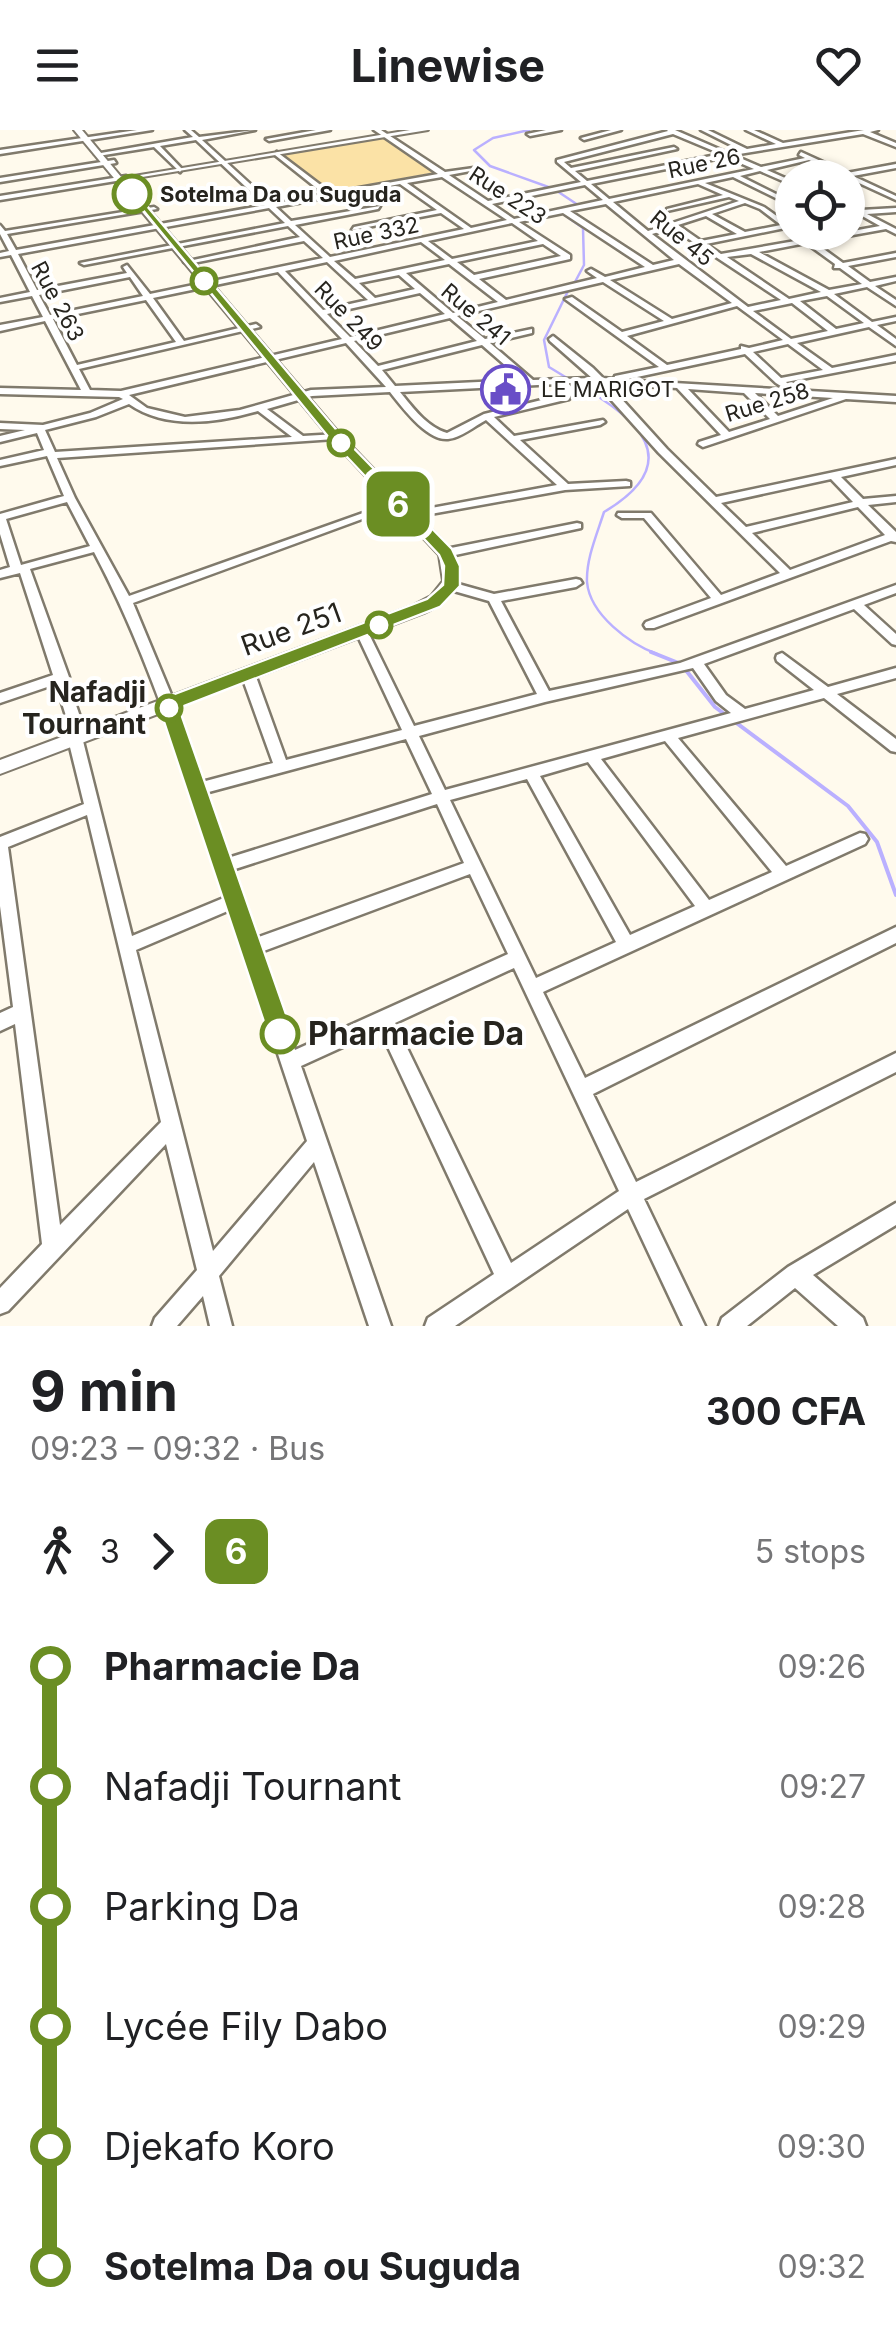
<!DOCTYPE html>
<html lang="en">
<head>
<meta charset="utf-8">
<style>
	body { margin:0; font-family:Inter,sans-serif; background:#f2f2f2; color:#202124; height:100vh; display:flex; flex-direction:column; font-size:38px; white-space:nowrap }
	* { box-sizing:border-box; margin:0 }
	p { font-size:32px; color:#757577 }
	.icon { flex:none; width:55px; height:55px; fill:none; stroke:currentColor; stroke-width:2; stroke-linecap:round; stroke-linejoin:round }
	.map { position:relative; height:1196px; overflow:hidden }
	.details { display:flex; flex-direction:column; background:#fff; flex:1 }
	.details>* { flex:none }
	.badge { padding:0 20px; border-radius:15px; font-size:35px; line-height:65px }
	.fabs { position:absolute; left:775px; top:30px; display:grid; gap:20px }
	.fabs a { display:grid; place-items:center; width:90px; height:90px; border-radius:50%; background:#fff; box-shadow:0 2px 8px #0004; font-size:50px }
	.map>.badge { position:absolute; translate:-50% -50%; box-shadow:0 0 0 5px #fff }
	.legs { display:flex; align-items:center; gap:15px; height:110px; padding:0 30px; font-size:32px }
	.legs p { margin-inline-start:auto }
	.overview { display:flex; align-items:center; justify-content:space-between; height:170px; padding:0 30px }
	h1 { font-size:55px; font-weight:700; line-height:75px }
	ul { padding:0 30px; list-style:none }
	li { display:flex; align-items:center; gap:35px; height:120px; font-size:38px }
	li i { display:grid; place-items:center; width:15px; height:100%; margin:0 12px; background:currentColor }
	li i::after { content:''; width:25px; height:25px; margin:-12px; border:8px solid; border-radius:50%; background:#fff }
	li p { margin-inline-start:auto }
	li:first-child i { background:linear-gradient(#0000 50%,currentColor 0) }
	li:last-child i { background:linear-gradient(currentColor 50%,#0000 0) }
	header { display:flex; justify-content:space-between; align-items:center; height:130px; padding:0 30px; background:#fff; font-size:45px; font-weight:700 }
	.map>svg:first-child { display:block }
	.green { fill:#fbe2a6 }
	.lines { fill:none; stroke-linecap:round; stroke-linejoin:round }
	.stream-far1 { stroke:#bab0ff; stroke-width:2.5 }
	.stream { stroke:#bab0ff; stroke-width:4 }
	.minor-casing { stroke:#807a6c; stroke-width:5 }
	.major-casing { stroke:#807a6c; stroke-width:4 }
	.minor { fill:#fff; fill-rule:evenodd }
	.major { fill:#fff; fill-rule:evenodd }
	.line-1 { fill:#6b8e23; stroke:#fff; stroke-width:2.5 }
	.stop-1-dot { fill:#fff; stroke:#6b8e23; stroke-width:5 }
	.labels { text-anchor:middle; stroke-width:8; stroke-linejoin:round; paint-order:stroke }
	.far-street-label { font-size:22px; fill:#26241e; stroke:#fff }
	.far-stop-label { font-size:22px; font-weight:bold; fill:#26241e; stroke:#fff; text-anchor:start }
	.far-poi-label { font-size:22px; fill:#26241e; stroke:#fff; text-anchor:start }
	.street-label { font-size:28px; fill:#26241e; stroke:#fff }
	.stop-label { font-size:28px; font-weight:bold; fill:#26241e; stroke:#fff; text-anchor:end }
	.near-stop-label { font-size:32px; font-weight:bold; fill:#26241e; stroke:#fff; text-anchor:start }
</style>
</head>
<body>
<header><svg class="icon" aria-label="menu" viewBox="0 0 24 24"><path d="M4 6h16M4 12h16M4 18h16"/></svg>Linewise<svg class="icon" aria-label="heart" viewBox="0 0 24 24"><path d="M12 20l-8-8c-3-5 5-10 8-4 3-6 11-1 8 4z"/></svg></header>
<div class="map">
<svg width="896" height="1196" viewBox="0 0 896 1196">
	<rect width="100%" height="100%" fill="#fffaed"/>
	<path class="green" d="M383,8L436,42L329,62L282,25Z"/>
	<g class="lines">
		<path class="stream-far1" d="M529,0L493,8L474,20L490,36L554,59
			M557,61L578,75
			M563,84L583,98L584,135L575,152
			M752,150L766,161
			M567,248L549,237L544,210L569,159
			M575,253C639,288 688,332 604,382C597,404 586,429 587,452C590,485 630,514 657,524"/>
		<path class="stream" d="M651,522L681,534L715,577L848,676L877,712L896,765"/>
		<defs>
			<path id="minor" d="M137,0H152L0,24V20Z
				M185,0H191L199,7L255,0L202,10L272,74L324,64L275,25L277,22L331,63L438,44L374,0H381L445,42L481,37V39L449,45L488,71L581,52L557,32V30L668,1L667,0H675L728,23L741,20L701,0H708L747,19L776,14L746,0H754L783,13L864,0H878L870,2L896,13V17L863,4L733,25L761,37L805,28L799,25L801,22L847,43L896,34V38L853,46L896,66V70L809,30L767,40L792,51V55L760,41L740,46L792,72V76L733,47L705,53L764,77L788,94L792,93V102H800L809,109L880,96L848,78V74L861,80L896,78V82L867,84L896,99V104L886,99L814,112L843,133L896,123V127L848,136L870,152L896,147V151L875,156L896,170V176L867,157L834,164L872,192L896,187V191L877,195L896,209V216L869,197L797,213L832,238L896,225V231L786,252L789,255L784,258L776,253L745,224L623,250L896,266V272L846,269L703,317L698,314L699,312L721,305L677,258L608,254L667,319L716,367L896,329V335L841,347L863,369L896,366V372L868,375L896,402V412L891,411L654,498H646L644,495L646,492L711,468L644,388H622L617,385L618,383H651L721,465L780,443L659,323L597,254L568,253L574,260L569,269L494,287L514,306L603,290L605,292L600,295L520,310L568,354L626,351L630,352V356L565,360L408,388L403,385L404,383L557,355L486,290C475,296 460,308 448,309C427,311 402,277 390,262L312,266L267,279L303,306L338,304L340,306L335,309L57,328L75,368L129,466L394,372L398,371L403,374L133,473L175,574L202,652L273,633L241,544L248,539L255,544L286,630L402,600L356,502L362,498L368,502L414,596L537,564L489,471L447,459L445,456L447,453L451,452L494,464L576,449L580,450L582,453L576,457L501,471L549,561L680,533L896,455V463L864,475L896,504V515L892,514L854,479L704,534L726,565L745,579L814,560L777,531L776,528L777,525L782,523L828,557L896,538V548L837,564L896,609V622L891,621L824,568L678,608L786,736L860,703L865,704L868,709L865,714L543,862L585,948L896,797V813L593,964L636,1052L896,923V942L644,1069L705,1196H683L628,1079L455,1196H425L428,1188L494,1144L380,900L301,936L391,1196H369L314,1032L219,1146L232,1196H210L203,1166L177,1196H152L155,1188L197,1140L166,1014L8,1181L0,1184V1158L42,1114L15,894L0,901V883L13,877L0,776V707L84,674L68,609L72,605L56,554L0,573V563L53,545L20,443L0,448V440L10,437L0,404V384L64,366L47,326L0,336V330L44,320L37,303L0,312V306L25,300L0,299V293L43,295L90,283L123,269L119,267L0,264V258L81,260L45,191L0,201V195L43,187L32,166L0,172V168L30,162L11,125L0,127V123L9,121L0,104V95L5,101L154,77L157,79L7,104L16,120L265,75L196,10L160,16L182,39L180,42L154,17L98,26L95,24L193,7ZM673,4L721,24L587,51L575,41L677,19L674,17L571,38L564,32ZM726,27L754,39L609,69L591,54ZM442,47L507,90L471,98L407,53ZM400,54L437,80L354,97L352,100L441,83L464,99L330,127L295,95L378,79L380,76L291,91L276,77ZM698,54L723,65L667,79V81L729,67L739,71L648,101L613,72ZM585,55L603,70L514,89L492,74ZM745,73L760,79L781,95L745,102L712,84ZM606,74L674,130L653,135L570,81ZM269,78L285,93L80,133L84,135L288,96L300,107L184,132L188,134L304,111L323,128L150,164L127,135L123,137L127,143L37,160L18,124ZM563,83L645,137L605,147L591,139L587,141L597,148L506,170L479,149L570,129V125L519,92ZM706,86L737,104L701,111L678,95ZM512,93L538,111L452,129L428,111ZM672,98L781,170L748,177L652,104ZM785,98L801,110L721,124L706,114ZM421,112L445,130L355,149L334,131ZM806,113L835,134L834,138H840L862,154L829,160L759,122ZM543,114L561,126L474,145L457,132ZM751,124L821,162L789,169L727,127ZM327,132L368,170L323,180L285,141ZM449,134L498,172L453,183L406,143ZM679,134L732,173L672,189L610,150ZM278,142L342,209L121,261L90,260L79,239L260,197L256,194L184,211L153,168ZM399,145L415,159L375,168L359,153ZM130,147L143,166L50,185L39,165ZM603,152L664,191L622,202L572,167L565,169L659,237L615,246L614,249L603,248L593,238L553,206L549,209L550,211L592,248L533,250L490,213L532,203V199L485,209L457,186ZM420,163L445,184L350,207L327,184ZM827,166L864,193L836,199L800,171ZM146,170L176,212L77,235L53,189ZM792,173L828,201L791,209L753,181ZM737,176L783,210L749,218L741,216V219L667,235L627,206ZM450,188L477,211L378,236L354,211ZM346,213L386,257L311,260L240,280L185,287L147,278L129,265ZM788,214L823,240L781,248L753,222ZM482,215L522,250L395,256L382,240ZM558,254L564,260L562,265L484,284L447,303C427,297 413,278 400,262ZM688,259L744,263L770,289L729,302ZM755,263L833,268L778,286ZM129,274C166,300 217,293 258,281L292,307L55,322L45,300L96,287ZM831,349L853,372L746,397L721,373ZM67,372L90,416L21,435L6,389ZM858,377L885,405L790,440L752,403ZM94,422C152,531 187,651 226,767L132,806L83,611L87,607L67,549L69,547L30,439ZM693,538L716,571L731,583L445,660L419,606L545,572ZM406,609L432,664L228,728L205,663ZM665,611L772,742L709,770L601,629ZM588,632L695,776L630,805L540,646ZM527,649L616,812L536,848L450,670ZM437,674L464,733L256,808L232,740ZM87,685L161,992L60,1095L8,717ZM470,744L508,824L295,920L261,822ZM230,780L307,1011L213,1121L136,820ZM514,838L619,1061L511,1133L395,893Z
				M316,0H330L269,11L266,9Z
				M546,0H561L530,6L527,4Z
				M611,0H621L584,10L581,8Z
				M114,30L116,33L0,52V48Z
				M126,46L128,49L0,70V66Z
				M577,393L581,394V398L446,427L440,423L446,419Z
				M896,1073V1095L813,1145L863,1188L866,1196H838L795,1158L747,1196H719L722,1188L788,1137Z"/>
			<path id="major" d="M74,0H82L122,48L410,0H428L124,50L339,303L451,420C466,450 453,469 424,483L0,644V630L414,475L431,466L443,451L439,425L331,309Z"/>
		</defs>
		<use href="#minor" class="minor-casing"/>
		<use href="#major" class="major-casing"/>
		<use href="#minor" class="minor"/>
		<use href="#major" class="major"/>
	</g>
	<path class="line-1" d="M129,63H136L340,304L452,419L460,436V456L440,477L179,578L293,904L289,912L280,916L272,912L268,904L158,574L161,569L427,469L443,455L444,436L439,425L330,309Z"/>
	<defs>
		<symbol id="civic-ring" viewBox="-11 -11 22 22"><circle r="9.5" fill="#fff" stroke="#694ec7" stroke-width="1.5"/><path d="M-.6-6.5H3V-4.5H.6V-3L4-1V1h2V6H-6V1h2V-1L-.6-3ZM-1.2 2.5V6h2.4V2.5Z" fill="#694ec7"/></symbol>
	</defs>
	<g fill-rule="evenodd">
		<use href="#civic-ring" x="478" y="232" width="55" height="55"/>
	</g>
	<g class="stop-1-dot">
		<circle cx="132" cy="64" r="18"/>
		<circle cx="204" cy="151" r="12"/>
		<circle cx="341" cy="313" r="12"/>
		<circle cx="379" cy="495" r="12"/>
		<circle cx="169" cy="578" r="12"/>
		<circle cx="280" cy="904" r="18"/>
	</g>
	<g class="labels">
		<g class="far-street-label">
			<text transform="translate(704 33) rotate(-12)" y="8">Rue 26</text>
			<text transform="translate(508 65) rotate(33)" y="8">Rue 223</text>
			<text transform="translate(376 103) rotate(-12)" y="8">Rue 332</text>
			<text transform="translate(682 108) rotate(39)" y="8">Rue 45</text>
			<text transform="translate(58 171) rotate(62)" y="8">Rue 263</text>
			<text transform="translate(476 184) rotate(40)" y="8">Rue 241</text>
			<text transform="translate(349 186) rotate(46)" y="8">Rue 249</text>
			<text transform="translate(767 272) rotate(-17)" y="8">Rue 258</text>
		</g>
		<g class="far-stop-label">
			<text x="160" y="72">Sotelma Da ou Suguda</text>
		</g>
		<g class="far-poi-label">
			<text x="541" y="267">LE MARIGOT</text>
		</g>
		<g class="street-label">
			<text transform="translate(291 499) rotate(-20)" y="10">Rue 251</text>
		</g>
		<g class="stop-label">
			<text x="146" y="572">Nafadji<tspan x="146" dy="32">Tournant</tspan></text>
		</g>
		<g class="near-stop-label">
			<text x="308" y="915">Pharmacie Da</text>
		</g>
	</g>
</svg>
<div class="fabs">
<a><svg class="icon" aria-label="locate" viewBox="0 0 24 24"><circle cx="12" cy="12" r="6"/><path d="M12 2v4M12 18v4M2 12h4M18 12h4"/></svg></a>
</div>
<b class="badge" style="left:398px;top:374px;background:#6b8e23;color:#fff">6</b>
</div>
<section class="details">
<div class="overview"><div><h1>9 min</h1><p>09:23 – 09:32 · Bus</p></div><b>300 CFA</b></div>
<div class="legs"><svg class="icon" aria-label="walk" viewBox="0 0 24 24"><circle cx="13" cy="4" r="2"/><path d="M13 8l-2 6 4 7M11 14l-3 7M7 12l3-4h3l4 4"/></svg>3<svg class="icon" aria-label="forward" viewBox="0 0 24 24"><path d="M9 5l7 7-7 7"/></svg><b class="badge" style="background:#6b8e23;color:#fff">6</b><p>5 stops</p></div>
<ul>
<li><i style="color:#6b8e23"></i><b>Pharmacie Da</b><p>09:26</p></li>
<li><i style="color:#6b8e23"></i><span>Nafadji Tournant</span><p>09:27</p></li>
<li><i style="color:#6b8e23"></i><span>Parking Da</span><p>09:28</p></li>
<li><i style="color:#6b8e23"></i><span>Lycée Fily Dabo</span><p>09:29</p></li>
<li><i style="color:#6b8e23"></i><span>Djekafo Koro</span><p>09:30</p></li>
<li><i style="color:#6b8e23"></i><b>Sotelma Da ou Suguda</b><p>09:32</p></li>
</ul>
</section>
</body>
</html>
